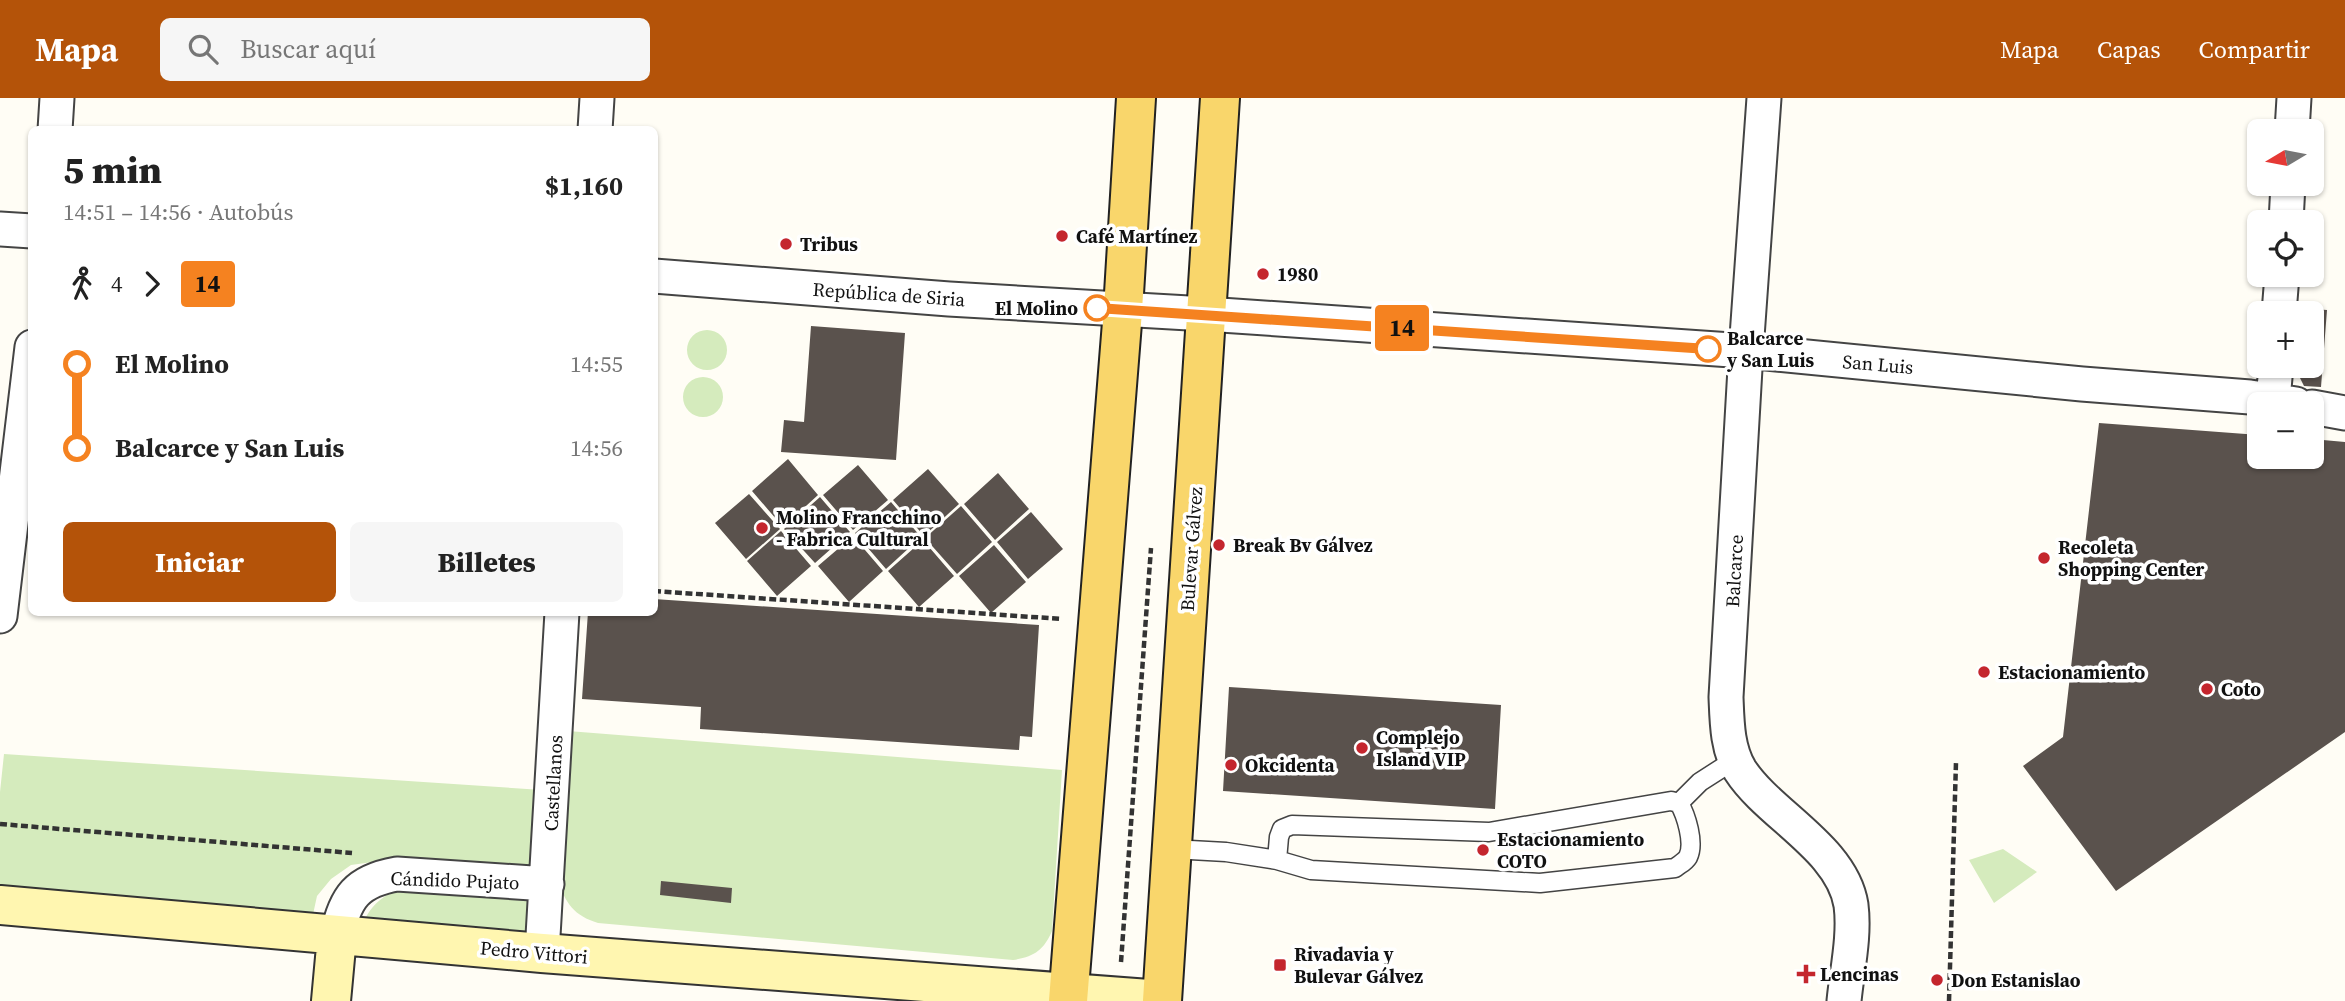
<!DOCTYPE html>
<html lang="es">
<head>
<meta charset="utf-8">
<style>
	body { margin:0; font-family:"Source Serif 4",serif; background:#f6f6f6; color:#222; height:100vh; display:flex; flex-direction:column; font-size:26px; white-space:nowrap }
	* { box-sizing:border-box; margin:0 }
	p { font-size:23px; color:#767676 }
	.icon { flex:none; width:38px; height:38px; fill:none; stroke:currentColor; stroke-width:2; stroke-linecap:round; stroke-linejoin:round }
	.map { position:relative; flex:1; overflow:hidden }
	.drawer { position:absolute; left:28px; top:28px; width:630px; height:490px; display:flex; flex-direction:column; background:#fff; border-radius:10px; box-shadow:0 2px 5px #0004 }
	.drawer>* { flex:none }
	.badge { padding:0 14px; border-radius:5px; font-size:24px; line-height:46px }
	.needle { width:46px; rotate:260deg }
	.buttons { position:absolute; left:2247px; top:21px; display:grid; gap:14px }
	.buttons a { display:grid; place-items:center; width:77px; height:77px; border-radius:10px; background:#fff; box-shadow:0 2px 5px #0004; font-size:35px }
	.map>.badge { position:absolute; translate:-50% -50%; box-shadow:0 0 0 4px #fff }
	.legs { display:flex; align-items:center; gap:10px; height:77px; padding:0 35px; font-size:23px }
	.legs p { margin-inline-start:auto }
	.head { display:flex; align-items:center; justify-content:space-between; height:119px; padding:0 35px }
	h1 { font-size:38px; font-weight:800; line-height:52px }
	.button { display:flex; gap:14px; margin-top:auto; padding:14px 35px }
	.button a { flex:1; height:80px; border-radius:10px; background:#b45309; color:#fff; font-size:28px; font-weight:800; line-height:80px; text-align:center }
	.button a+a { background:#f6f6f6; color:#222 }
	ul { padding:0 35px; list-style:none }
	li { display:flex; align-items:center; gap:24px; height:84px; font-size:26px }
	li i { display:grid; place-items:center; width:10px; height:100%; margin:0 9px; background:currentColor }
	li i::after { content:''; width:18px; height:18px; margin:-9px; border:5px solid; border-radius:50%; background:#fff }
	li p { margin-inline-start:auto }
	li:first-child i { background:linear-gradient(#0000 50%,currentColor 0) }
	li:last-child i { background:linear-gradient(currentColor 50%,#0000 0) }
	header { display:flex; align-items:center; gap:42px; box-sizing:border-box; height:98px; padding:0 35px; background:#b45309; color:#fff }
	header strong { font-size:33px }
	nav { display:flex; gap:38px; margin-inline-start:auto; font-size:24px }
	.search { width:490px; height:63px; background:#f6f6f6; display:flex; align-items:center; gap:18px; box-sizing:border-box; padding:0 24px; border-radius:10px; color:#767676; font-size:26px }
	.map>svg:first-child { display:block }
	.green { fill:#d5ebbd }
	.building { fill:#5a524d }
	.lines { fill:none; stroke-linecap:round; stroke-linejoin:round }
	.lane-casing { stroke:#444; stroke-width:21 }
	.street-casing { stroke:#444; stroke-width:37 }
	.secondary-casing { stroke:#333; stroke-width:42 }
	.primary-casing { stroke:#222; stroke-width:42 }
	.path { stroke:#333; stroke-width:4.5; stroke-dasharray:7 3.5; stroke-linecap:butt }
	.lane { stroke:#fff; stroke-width:18 }
	.street { stroke:#fff; stroke-width:33 }
	.secondary { stroke:#fff6b0; stroke-width:38 }
	.primary { stroke:#f9d66b; stroke-width:38 }
	.line-1-casing { stroke:#fff; stroke-width:16 }
	.line-1 { stroke:#f58220; stroke-width:10 }
	.poi-dot { fill:#c4262e; stroke:#fff; stroke-width:2.5 }
	.stop-1-dot { fill:#fff; stroke:#f58220; stroke-width:3.5 }
	.labels { text-anchor:middle; stroke-width:7; stroke-linejoin:round; paint-order:stroke }
	.poi-label { font-size:19px; font-weight:bold; fill:#111; stroke:#fff; text-anchor:start }
	.street-label { font-size:19px; fill:#111; stroke:#fff }
	.stop-label { font-size:19px; font-weight:bold; fill:#111; stroke:#fff; text-anchor:end }
</style>
</head>
<body>
<header>
<strong>Mapa</strong>
<div class="search"><svg class="icon" aria-label="search" viewBox="0 0 24 24"><circle cx="10" cy="10" r="6"/><path d="M15 15l6 6"/></svg>Buscar aquí</div>
<nav><a>Mapa</a><a>Capas</a><a>Compartir</a></nav>
</header>
<div class="map">
<svg width="2345" height="903" viewBox="0 0 2345 903">
	<rect width="100%" height="100%" fill="#fffdf5"/>
	<path class="green" d="M687 252a20 20 0 1 1 40 0a20 20 0 1 1-40 0Z
		M683 299a20 20 0 1 1 40 0a20 20 0 1 1-40 0Z
		M568,633L1062,672L1052,833C1044,852 1034,859 1013,862L598,825C575,818 564,805 559,782Z
		M4,656L542,692L536,773L387,762L351,767L331,781L317,798L312,821L0,792V694Z
		M2003,751L2037,774L1994,805L1969,762Z
		M410,788L535,795L532,841L362,827C373,803 386,795 410,788Z"/>
	<path class="building" d="M2299,210L2327,212L2321,289L2304,288L2294,268H2312V215H2298Z
		M811,228L905,235L896,362L781,354L784,322L804,324Z
		M2099,325L2259,337V359H2312V341L2345,344V634L2116,793L2023,668L2063,639Z
		M788,361L818,397L783,429L752,393Z
		M858,367L888,402L853,432L823,397Z
		M928,371L959,406L924,438L893,402Z
		M998,375L1029,411L995,442L964,406Z
		M749,396L780,431L746,461L715,425Z
		M820,399L850,434L815,465L784,431Z
		M891,404L921,439L886,471L855,435Z
		M961,408L992,444L957,476L925,440Z
		M1031,414L1063,451L1028,481L997,444Z
		M781,433L811,468L777,498L747,463Z
		M853,438L883,473L849,504L818,468Z
		M923,442L954,478L919,509L888,473Z
		M994,447L1026,484L991,515L959,478Z
		M654,501L1039,527L1032,639L1020,638L1019,652L700,631L701,609L582,601L588,514H654Z
		M1229,589L1501,607L1495,711L1223,693Z
		M661,783L732,790L731,805L660,797Z"/>
	<g class="lines">
		<defs>
			<path id="lane" d="M1679,705L1700,684L1736,661
				M1172,751L1226,754L1277,762L1311,772L1540,785L1675,770C1680,766 1685,764 1688,759C1695,745 1686,717 1679,705L1671,703L1489,734L1292,727L1282,731L1279,739L1277,762"/>
			<path id="street" d="M1764,0L1746,253L1726,599C1727,624 1727,650 1740,672C1769,717 1842,750 1851,807C1855,838 1847,872 1844,903
				M55,32L57,0
				M595,32L597,0
				M2292,33L2294,0
				M2286,124L2288,86
				M0,131L32,133
				M654,178L949,201L1206,216L1746,253L2082,286L2250,299L2296,306
				M2279,215L2282,177
				M2273,302L2276,268
				M2312,309L2345,315
				M0,518L32,249
				M337,838C345,799 357,783 397,776L547,786
				M542,855L562,514"/>
			<path id="secondary" d="M0,807L542,855L1162,902
				M331,903L337,838"/>
			<path id="primary" d="M1068,903L1123,212L1136,0
				M1162,903L1220,0"/>
		</defs>
		<use href="#lane" class="lane-casing"/>
		<use href="#street" class="street-casing"/>
		<use href="#secondary" class="secondary-casing"/>
		<use href="#primary" class="primary-casing"/>
		<path class="path" d="M654,493L1062,521
			M0,726L352,755
			M1121,864L1151,450
			M1949,903L1956,664"/>
		<use href="#lane" class="lane"/>
		<use href="#street" class="street"/>
		<use href="#secondary" class="secondary"/>
		<use href="#primary" class="primary"/>
	</g>
	<g class="lines">
		<defs>
			<path id="line-1" d="M1097,210L1708,251"/>
		</defs>
		<use href="#line-1" class="line-1-casing"/>
		<use href="#line-1" class="line-1"/>
	</g>
	<g class="poi-dot">
		<circle cx="1062" cy="138" r="7"/>
		<circle cx="786" cy="146" r="7"/>
		<circle cx="1263" cy="176" r="7"/>
		<circle cx="762" cy="430" r="7"/>
		<circle cx="1219" cy="447" r="7"/>
		<circle cx="2044" cy="460" r="7"/>
		<circle cx="1984" cy="574" r="7"/>
		<circle cx="2207" cy="591" r="7"/>
		<circle cx="1362" cy="650" r="7"/>
		<circle cx="1231" cy="667" r="7"/>
		<circle cx="1483" cy="752" r="7"/>
		<rect x="1273" y="860" width="14" height="14" rx="3.5"/>
		<path d="M1802.5 865.5h7v7h7v7h-7v7h-7v-7h-7v-7h7z"/>
		<circle cx="1937" cy="882" r="7"/>
	</g>
	<g class="stop-1-dot">
		<circle cx="1097" cy="210" r="12"/>
		<circle cx="1708" cy="251" r="12"/>
	</g>
	<g class="labels">
		<g class="poi-label">
			<text x="1076" y="145">Café Martínez</text>
			<text x="800" y="153">Tribus</text>
			<text x="1277" y="183">1980</text>
			<text x="776" y="426">Molino Francchino<tspan x="776" dy="22">- Fabrica Cultural</tspan></text>
			<text x="1233" y="454">Break Bv Gálvez</text>
			<text x="2058" y="456">Recoleta<tspan x="2058" dy="22">Shopping Center</tspan></text>
			<text x="1998" y="581">Estacionamiento</text>
			<text x="2221" y="598">Coto</text>
			<text x="1376" y="646">Complejo<tspan x="1376" dy="22">Island VIP</tspan></text>
			<text x="1245" y="674">Okcidenta</text>
			<text x="1497" y="748">Estacionamiento<tspan x="1497" dy="22">COTO</tspan></text>
			<text x="1294" y="863">Rivadavia y<tspan x="1294" dy="22">Bulevar Gálvez</tspan></text>
			<text x="1820" y="883">Lencinas</text>
			<text x="1951" y="889">Don Estanislao</text>
		</g>
		<g class="street-label">
			<text transform="translate(889 196) rotate(4)" y="7">República de Siria</text>
			<text transform="translate(1878 266) rotate(5)" y="7">San Luis</text>
			<text transform="translate(1191 451) rotate(-86)" y="7">Bulevar Gálvez</text>
			<text transform="translate(1734 473) rotate(-87)" y="7">Balcarce</text>
			<text transform="translate(553 685) rotate(-87)" y="7">Castellanos</text>
			<text transform="translate(455 782) rotate(2)" y="7">Cándido Pujato</text>
			<text transform="translate(534 854) rotate(5)" y="7">Pedro Vittori</text>
		</g>
		<g class="stop-label">
			<text x="1078" y="217">El Molino</text>
			<text x="1727" y="247" text-anchor="start">Balcarce<tspan x="1727" dy="22">y San Luis</tspan></text>
		</g>
	</g>
</svg>
<div class="buttons">
<a><svg class="needle" viewBox="-14 -14 28 28"><path d="M0-13l5 13h-10z" fill="#e53935"/><path d="M0 13l5-13h-10z" fill="#767676"/></svg></a>
<a><svg class="icon" aria-label="locate" viewBox="0 0 24 24"><circle cx="12" cy="12" r="6"/><path d="M12 2v4M12 18v4M2 12h4M18 12h4"/></svg></a>
<a>+</a>
<a>−</a>
</div>
<b class="badge" style="left:1402px;top:230px;background:#f58220;color:#111">14</b>
<section class="drawer">
<div class="head"><div><h1>5 min</h1><p>14:51 – 14:56 · Autobús</p></div><b>$1,160</b></div>
<div class="legs"><svg class="icon" aria-label="walk" viewBox="0 0 24 24"><circle cx="13" cy="4" r="2"/><path d="M13 8l-2 6 4 7M11 14l-3 7M7 12l3-4h3l4 4"/></svg>4<svg class="icon" aria-label="forward" viewBox="0 0 24 24"><path d="M9 5l7 7-7 7"/></svg><b class="badge" style="background:#f58220;color:#111">14</b></div>
<ul>
<li><i style="color:#f58220"></i><b>El Molino</b><p>14:55</p></li>
<li><i style="color:#f58220"></i><b>Balcarce y San Luis</b><p>14:56</p></li>
</ul>
<div class="button"><a>Iniciar</a><a>Billetes</a></div>
</section>
</div>
</body>
</html>
